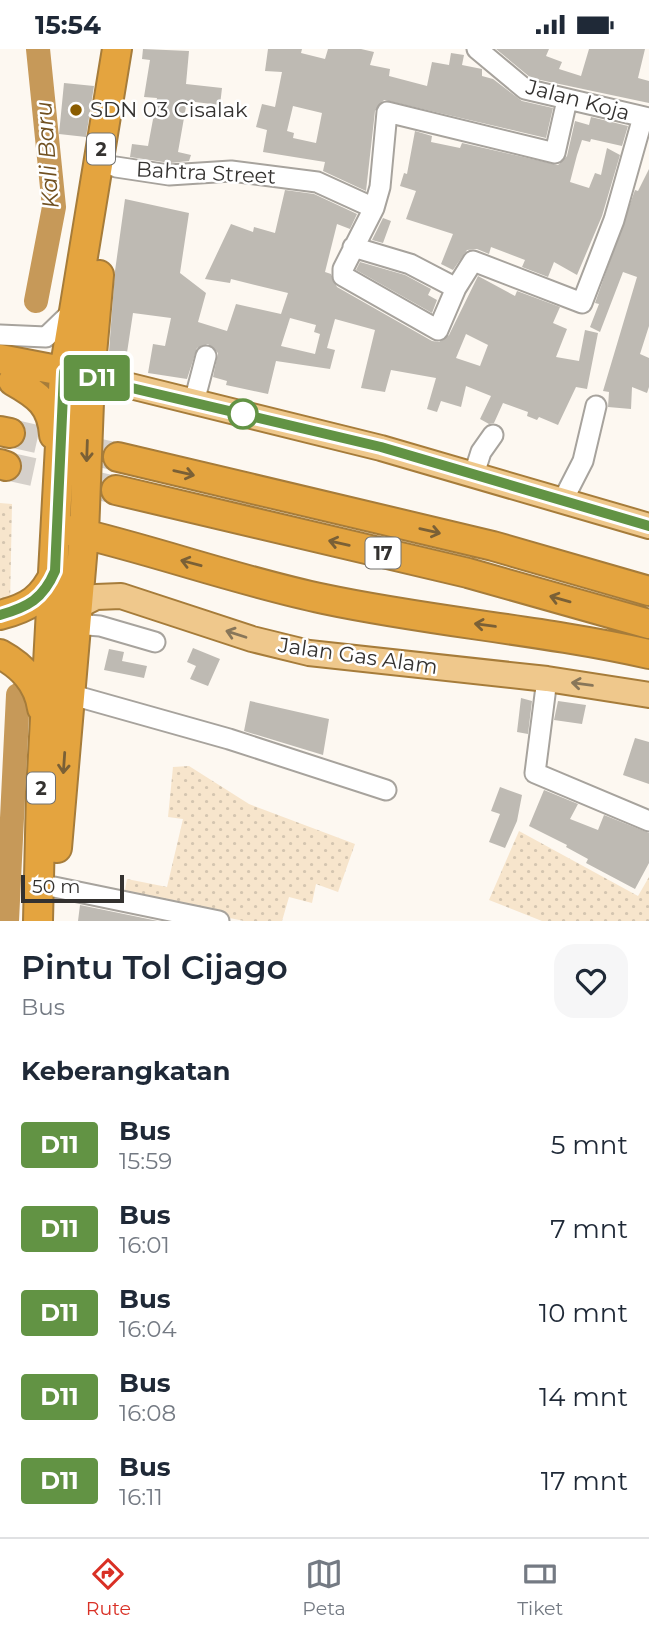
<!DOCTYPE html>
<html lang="id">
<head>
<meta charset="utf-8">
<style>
	body { margin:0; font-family:Montserrat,sans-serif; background:#f6f6f7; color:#1f2937; height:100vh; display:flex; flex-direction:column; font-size:26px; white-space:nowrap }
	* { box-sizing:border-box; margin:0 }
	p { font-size:23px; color:#747a83 }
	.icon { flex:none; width:38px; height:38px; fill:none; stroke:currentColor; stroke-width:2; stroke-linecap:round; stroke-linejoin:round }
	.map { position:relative; height:872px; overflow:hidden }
	.side { display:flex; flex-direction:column; background:#fff; flex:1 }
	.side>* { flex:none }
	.badge { padding:0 14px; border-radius:5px; font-size:24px; line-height:46px }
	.scale { position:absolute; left:21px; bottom:18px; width:103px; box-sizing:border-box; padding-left:7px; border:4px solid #343230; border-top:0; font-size:19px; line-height:24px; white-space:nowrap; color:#343230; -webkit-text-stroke:5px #fff; paint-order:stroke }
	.map>.badge { position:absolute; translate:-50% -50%; box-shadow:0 0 0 4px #fff }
	h2 { padding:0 21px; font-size:26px; line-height:63px }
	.round { display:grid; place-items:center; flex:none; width:74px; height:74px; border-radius:21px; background:#f6f6f7 }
	.summary { display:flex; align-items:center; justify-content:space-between; height:119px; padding:0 21px }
	h1 { font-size:33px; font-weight:600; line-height:52px }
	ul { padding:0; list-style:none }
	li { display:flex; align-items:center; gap:21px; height:84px; padding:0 21px }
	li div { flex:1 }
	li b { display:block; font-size:26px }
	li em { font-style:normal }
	li .badge { min-width:77px; font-weight:700; text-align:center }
	.status { display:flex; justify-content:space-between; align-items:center; height:49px; padding:0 35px; background:#fff; direction:ltr }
	.status svg { height:19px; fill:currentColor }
	.menu { display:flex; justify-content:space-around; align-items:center; height:98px; border-top:2px solid #e0e1e3; background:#fff; font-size:19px; color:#747a83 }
	.menu a { display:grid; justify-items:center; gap:4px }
	.menu .current { color:#d93025 }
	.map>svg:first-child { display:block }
	.grass { fill:url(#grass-dots) }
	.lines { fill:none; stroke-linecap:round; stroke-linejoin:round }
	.river { stroke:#c69959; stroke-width:24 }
	.building { fill:#bebab3; fill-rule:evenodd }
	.highway-tunnel { stroke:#d5d0ca; stroke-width:28; stroke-dasharray:28 14; stroke-linecap:butt }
	.minor-casing { stroke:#a7a39d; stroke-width:23 }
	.major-casing { stroke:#a67c3a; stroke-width:28 }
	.highway-casing { stroke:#a67c3a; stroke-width:32 }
	.minor { stroke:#fff; stroke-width:19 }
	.major { stroke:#efc88c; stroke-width:24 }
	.highway { stroke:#e4a43f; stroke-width:28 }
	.oneway { stroke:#7a6036 }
	.oneway2 { stroke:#887659 }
	.line-casing { stroke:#fff; stroke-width:16 }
	.line { stroke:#629344; stroke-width:10 }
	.poi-dot { fill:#8b5d01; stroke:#fff; stroke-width:2.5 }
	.stop-dot { fill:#fff; stroke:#629344; stroke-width:3.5 }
	.labels { text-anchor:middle; stroke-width:5; stroke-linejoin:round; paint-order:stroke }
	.shield { fill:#fff; stroke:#71706e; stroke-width:2 }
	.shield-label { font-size:19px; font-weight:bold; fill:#343230 }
	.street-label { font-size:21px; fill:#343230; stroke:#fff }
	.poi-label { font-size:21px; fill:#343230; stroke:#fff; text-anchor:start }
	.water-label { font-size:23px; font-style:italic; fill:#705020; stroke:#fff }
</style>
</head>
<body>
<div class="status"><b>15:54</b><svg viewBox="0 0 49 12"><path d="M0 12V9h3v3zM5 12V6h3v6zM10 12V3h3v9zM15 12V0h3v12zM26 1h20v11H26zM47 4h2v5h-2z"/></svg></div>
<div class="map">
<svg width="649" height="872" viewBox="0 0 649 872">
	<defs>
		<pattern id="grass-dots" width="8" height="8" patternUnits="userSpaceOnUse" patternTransform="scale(1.75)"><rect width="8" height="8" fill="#f7e5cc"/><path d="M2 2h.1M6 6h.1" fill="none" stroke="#d4c5b0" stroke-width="1.8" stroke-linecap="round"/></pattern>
	</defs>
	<rect width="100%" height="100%" fill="#fdf8f1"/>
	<path class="grass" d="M0,454L12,455L10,557L0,555Z
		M189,717L249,755L355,795L338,843L316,835L312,854L289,848L282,872H244L124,847L127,830L167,838L183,770L168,768L173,718Z
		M519,782L638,847L649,828V872H542L489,851Z"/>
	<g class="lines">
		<path class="river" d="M36,252L54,158L38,0
			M7,872L18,646"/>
	</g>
	<path class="building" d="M143,0L189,2L186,35L222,39L220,56L187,52L178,103L191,106L189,112L170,114L130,108L132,95L148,97L157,49L144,48L150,11L142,10Z
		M268,0H302L301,4L325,10L328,0H361L374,3L370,16L390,20L389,27L427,37L432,13L449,16L451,4L464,6L462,16L482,20V27L493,30L522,52L553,59L546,89L384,51L375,62L366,142L323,122L325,113L263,103L267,81L256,78L262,55L275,58L282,23L265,22ZM293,57L322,64L316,94L293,89L294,84L287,82Z
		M496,0H549L546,7L562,13L559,20L581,27L589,0H645L638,29L649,32V54L531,29Z
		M64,34L94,37L86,88L59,85Z
		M591,68L628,77L622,97L591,90L590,93L582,91L577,106L570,133L589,139L595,124L601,126L607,99L620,106L602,167L577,226L554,213L548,228L522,218L525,211L491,198L489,205L477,200L467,201L453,221L441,215L453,185L406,170L416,142L400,137L404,124L407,125L415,82L432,87L431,93L460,99L462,94L558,116L567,107L575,72L589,76Z
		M649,120V277L640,305L649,309V338L647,344L632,338L631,360L608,358L609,343L603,342L637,228L623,223L600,283L590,278L599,255L595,254L635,141L638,142Z
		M285,141L314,145L357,165L350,180L337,175L325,223L331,225L337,238L432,292L439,293L449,286L478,227L515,247L517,242L560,258L553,274L567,280L556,308L579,312L585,281L598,284L587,340L576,338L558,376L539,368L537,371L527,367L528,363L503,354L494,374L489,375L480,370L491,347L466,337L461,358L441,352L437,363L427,360L436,329L391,321L385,343L361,339L375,281L335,270L327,299L335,301L330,320L276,312L268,345L226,336L227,332L213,328L218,304L208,295L197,299L187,330L148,324L153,295L165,297L171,269L133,264L125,317L108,316L115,222L125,150L189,164L180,224L206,244L198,273L227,282L236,255L281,265L288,244L231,230L230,234L205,230L231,175L253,183L254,178L275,184ZM290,269L316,276L314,283L320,285L315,305L281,297ZM466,285L488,296L480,317L456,309Z
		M383,169L391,172L383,194L372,191Z
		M360,213L405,226L431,240L428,246L437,251L432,264L356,221Z
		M193,599L220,610L208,637L190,630L196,617L187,613Z
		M109,600L124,603L122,612L147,617L144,629L104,621Z
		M521,649L532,652L528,685L517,683Z
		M250,652L329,670L323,706L244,682Z
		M558,652L586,656L582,675L554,671Z
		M635,689L649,693V735L623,726Z
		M500,738L522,746L517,772L505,799L489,793L500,765L491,762Z
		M544,741L578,755L570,770L598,781L604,766L649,784V814L635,840L586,814L588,810L566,798L567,796L529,777Z
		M80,856L158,872H78Z"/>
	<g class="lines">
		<path class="highway-tunnel" d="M10,384L118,408
			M6,417L116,441"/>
		<defs>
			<path id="minor" d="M477,0L525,40L649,69
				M567,51L555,104L387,63L380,138L374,159L343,220V227L438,281L456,239L473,212L582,254L614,171L643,68
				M116,118L169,126L231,122L317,133L374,159
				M353,198L410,215L456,239
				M0,286L46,288L75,260
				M194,353L206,307
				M474,425L481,403L493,386
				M563,451L583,412L596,357
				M75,575L100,577L155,593
				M547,630L535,724L649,772
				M69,645L229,690L386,741
				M54,838L219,872"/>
			<path id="major" d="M90,327L381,399L649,477
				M76,558L96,548L121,547L252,590L309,604L547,630L649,646"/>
			<path id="highway" d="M0,310L83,326
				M13,332C38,346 52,356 54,386
				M0,382L10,384
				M118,408L493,497L649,542
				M0,415L6,417
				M116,441L468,524L649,575
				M67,481C154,501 238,532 324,550C432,573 542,581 649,605
				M0,566C28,559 43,550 55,523
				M0,605C22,617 38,633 42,659
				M57,799L84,485L90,327L99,226
				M38,872L41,743L64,323L117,0"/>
		</defs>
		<use href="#minor" class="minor-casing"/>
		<use href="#major" class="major-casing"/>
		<use href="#highway" class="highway-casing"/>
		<use href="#minor" class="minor"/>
		<use href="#major" class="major"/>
		<use href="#highway" class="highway"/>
	</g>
	<defs><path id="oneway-shaft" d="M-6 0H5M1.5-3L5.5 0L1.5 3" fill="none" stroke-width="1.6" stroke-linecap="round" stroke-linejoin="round" transform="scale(1.75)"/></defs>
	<g class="oneway">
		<use href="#oneway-shaft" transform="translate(87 402) rotate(92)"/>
		<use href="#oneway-shaft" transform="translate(184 424) rotate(13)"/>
		<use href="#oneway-shaft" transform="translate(430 482) rotate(13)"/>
		<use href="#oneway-shaft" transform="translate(339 494) rotate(-167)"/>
		<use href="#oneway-shaft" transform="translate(191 514) rotate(-165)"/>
		<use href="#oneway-shaft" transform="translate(560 550) rotate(-164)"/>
		<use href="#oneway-shaft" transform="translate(485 576) rotate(-172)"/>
		<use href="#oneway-shaft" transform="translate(64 714) rotate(94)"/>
	</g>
	<g class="oneway2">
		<use href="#oneway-shaft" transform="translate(236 585) rotate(-162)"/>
		<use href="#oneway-shaft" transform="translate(582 635) rotate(-172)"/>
	</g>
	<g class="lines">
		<defs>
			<path id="line" d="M0,566C28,558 43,550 55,522L64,323L381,398L649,477"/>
		</defs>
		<use href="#line" class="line-casing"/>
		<use href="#line" class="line"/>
	</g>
	<circle class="poi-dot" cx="76" cy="61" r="7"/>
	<circle class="stop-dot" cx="243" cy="365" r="14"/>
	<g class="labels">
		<g class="shield">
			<rect x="87" y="84.5" width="28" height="31" rx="5"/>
			<rect x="365.5" y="488.5" width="35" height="31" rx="5"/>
			<rect x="27" y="723.5" width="28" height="31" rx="5"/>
		</g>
		<g class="shield-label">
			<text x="101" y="107">2</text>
			<text x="383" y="511">17</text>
			<text x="41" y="746">2</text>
		</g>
		<g class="street-label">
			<text transform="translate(578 51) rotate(15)" y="7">Jalan Koja</text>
			<text transform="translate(206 124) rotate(3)" y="7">Bahtra Street</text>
			<text transform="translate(358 607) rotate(8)" y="7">Jalan Gas Alam</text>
		</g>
		<g class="poi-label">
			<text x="90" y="68">SDN 03 Cisalak</text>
		</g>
		<g class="water-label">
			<text transform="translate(47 106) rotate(-94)" y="8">Kali Baru</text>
		</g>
	</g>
</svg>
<div class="scale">50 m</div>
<b class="badge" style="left:97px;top:329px;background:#629344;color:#fff">D11</b>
</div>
<section class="side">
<div class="summary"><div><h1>Pintu Tol Cijago</h1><p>Bus</p></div><a class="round"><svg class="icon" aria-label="heart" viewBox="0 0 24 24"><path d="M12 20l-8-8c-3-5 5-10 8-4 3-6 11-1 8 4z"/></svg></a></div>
<h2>Keberangkatan</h2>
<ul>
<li><span class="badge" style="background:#629344;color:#fff">D11</span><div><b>Bus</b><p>15:59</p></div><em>5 mnt</em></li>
<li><span class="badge" style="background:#629344;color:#fff">D11</span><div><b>Bus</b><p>16:01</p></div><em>7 mnt</em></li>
<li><span class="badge" style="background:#629344;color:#fff">D11</span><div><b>Bus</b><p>16:04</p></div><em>10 mnt</em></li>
<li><span class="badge" style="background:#629344;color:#fff">D11</span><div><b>Bus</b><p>16:08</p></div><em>14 mnt</em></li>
<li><span class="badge" style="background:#629344;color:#fff">D11</span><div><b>Bus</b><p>16:11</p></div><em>17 mnt</em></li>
</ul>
</section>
<nav class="menu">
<a class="current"><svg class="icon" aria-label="directions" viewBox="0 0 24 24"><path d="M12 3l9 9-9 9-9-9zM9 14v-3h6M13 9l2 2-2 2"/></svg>Rute</a>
<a><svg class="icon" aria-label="map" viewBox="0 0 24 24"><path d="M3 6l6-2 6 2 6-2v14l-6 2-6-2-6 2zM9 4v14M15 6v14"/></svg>Peta</a>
<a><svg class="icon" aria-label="tickets" viewBox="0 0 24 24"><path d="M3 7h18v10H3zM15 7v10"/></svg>Tiket</a>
</nav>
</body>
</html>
